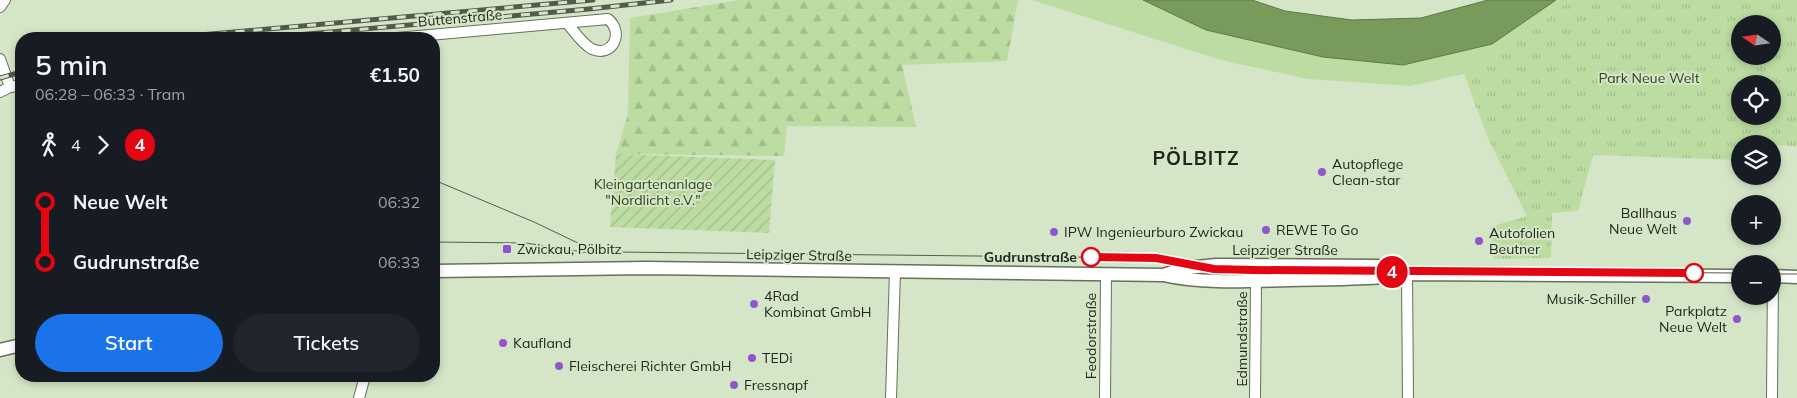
<!DOCTYPE html>
<html lang="en">
<head>
<meta charset="utf-8">
<style>
	body { margin:0; font-family:Mulish,sans-serif; background:#20242c; color:#f1f3f6; height:100vh; display:flex; flex-direction:column; font-size:19px; white-space:nowrap }
	* { box-sizing:border-box; margin:0 }
	p { font-size:16px; color:#9ea1a6 }
	.icon { flex:none; width:28px; height:28px; fill:none; stroke:currentColor; stroke-width:2; stroke-linecap:round; stroke-linejoin:round }
	.map { position:relative; flex:1; overflow:hidden }
	.details { position:absolute; left:15px; top:32px; width:425px; height:350px; display:flex; flex-direction:column; background:#171b24; border-radius:20px; box-shadow:0 2px 8px #0003 }
	.details>* { flex:none }
	.badge { padding:0 10px; border-radius:16px; font-size:18px; line-height:32px }
	.needle { width:32px; rotate:283deg }
	.buttons { position:absolute; left:1731px; top:15px; display:grid; gap:10px }
	.buttons a { display:grid; place-items:center; width:50px; height:50px; border-radius:50%; background:#171b24; box-shadow:0 2px 8px #0003; font-size:25px }
	.map>.badge { position:absolute; translate:-50% -50%; box-shadow:0 0 0 2px #fff }
	.legs { display:flex; align-items:center; gap:8px; height:55px; padding:0 20px; font-size:16px }
	.legs p { margin-inline-start:auto }
	.headline { display:flex; align-items:center; justify-content:space-between; height:85px; padding:0 20px }
	h1 { font-size:28px; font-weight:600; line-height:38px }
	.action { display:flex; gap:10px; margin-top:auto; padding:10px 20px }
	.action a { flex:1; height:58px; border-radius:30px; background:#1a73e8; color:#fff; font-size:20px; font-weight:600; line-height:58px; text-align:center }
	.action a+a { background:#20242c; color:#f1f3f6 }
	ul { padding:0 20px; list-style:none }
	li { display:flex; align-items:center; gap:18px; height:60px; font-size:19px }
	li i { display:grid; place-items:center; width:8px; height:100%; margin:0 6px; background:currentColor }
	li i::after { content:''; width:12px; height:12px; margin:-6px; border:4px solid; border-radius:50%; background:#171b24 }
	li p { margin-inline-start:auto }
	li:first-child i { background:linear-gradient(#0000 50%,currentColor 0) }
	li:last-child i { background:linear-gradient(currentColor 50%,#0000 0) }
	.map>svg:first-child { display:block }
	.grass { fill:#bcdca2 }
	.forest { fill:url(#forest-firs) }
	.park { fill:url(#park-tufts); fill-rule:evenodd }
	.garden { fill:url(#garden-furrows) }
	.water { fill:#789a5a; stroke:#5e7847 }
	.lines { fill:none; stroke-linecap:round; stroke-linejoin:round }
	.minor-casing { stroke:#647258; stroke-width:12 }
	.tertiary-casing { stroke:#647258; stroke-width:15 }
	.minor { stroke:#fff; stroke-width:10 }
	.tertiary { stroke:#fff; stroke-width:12 }
	.tram { stroke:#525b4b; stroke-width:1 }
	.rail-casing { stroke:#525b4b; stroke-width:5 }
	.rail { stroke:#d5e6c8; stroke-width:3; stroke-dasharray:9; stroke-linecap:butt }
	.line-1-casing { stroke:#fff; stroke-width:11 }
	.line-1 { stroke:#e30613; stroke-width:8 }
	.poi-dot { fill:#9055cc; stroke:#d5e6c8; stroke-width:2 }
	.stop-1-dot { fill:#fff; stroke:#e30613; stroke-width:2.5 }
	.labels { text-anchor:middle; stroke-width:4; stroke-linejoin:round; paint-order:stroke }
	.street-label { font-size:14px; fill:#21271c; stroke:#d5e6c8 }
	.park-label { font-size:14px; fill:#2d4315; stroke:#d5e6c8 }
	.poi-label { font-size:14px; fill:#21271c; stroke:#d5e6c8; text-anchor:start }
	.stop-label { font-size:14px; font-weight:bold; fill:#21271c; stroke:#d5e6c8; text-anchor:end }
	.district-label { font-size:19px; font-weight:bold; letter-spacing:1px; fill:#21271c; stroke:#d5e6c8 }
</style>
</head>
<body>
<div class="map">
<svg width="1797" height="398" viewBox="0 0 1797 398">
	<defs>
		<pattern id="forest-firs" width="22" height="20" patternUnits="userSpaceOnUse" patternTransform="scale(1.25)"><rect width="22" height="20" fill="#bcdca2"/><path d="M5 1l3.5 6h-7zM16 11l3.5 6h-7z" fill="#a1bd8b"/></pattern>
		<pattern id="park-tufts" width="24" height="20" patternUnits="userSpaceOnUse" patternTransform="scale(1.25)"><rect width="24" height="20" fill="#bcdca2"/><path d="M3 7l-1-3M5 7V3M7 7l1-3M15 17l-1-3M17 17v-4M19 17l1-3" fill="none" stroke="#a1bd8b"/></pattern>
		<pattern id="garden-furrows" width="10" height="10" patternUnits="userSpaceOnUse" patternTransform="scale(1.25)"><rect width="10" height="10" fill="#bcdca2"/><path d="M-1 1l2-2M0 10L10 0M9 11l2-2" fill="none" stroke="#a1bd8b"/></pattern>
	</defs>
	<rect width="100%" height="100%" fill="#d5e6c8"/>
	<path class="grass" d="M1032,0H1143L1206,30L1323,57L1403,65L1492,44L1556,0H1571L1482,65L1464,74L1410,86L1308,79L1221,60Z"/>
	<path class="forest" d="M739,0H1018L1007,61L902,65L916,127L787,126L784,156L616,154L628,114L630,18Z"/>
	<path class="park" d="M1571,0H1797V146L1740,144V160L1593,155L1578,211L1552,213L1551,258L1494,259L1490,227L1527,216L1487,136L1464,74L1482,65ZM1740,24H1772V56H1740ZM1740,84H1772V116H1740Z"/>
	<path class="garden" d="M616,154L775,160L769,233L610,227Z"/>
	<path class="water" d="M1143,0H1252L1285,11L1352,20L1421,18L1488,0H1556L1492,44L1403,65L1323,57L1206,30Z"/>
	<g class="lines">
		<defs>
			<path id="minor" d="M0,7L5,0
				M385,39L608,19C625,33 612,58 592,49C582,44 574,31 567,23
				M0,59L10,87
				M0,92L10,87L21,85
				M1407,274L1408,398
				M359,398L365,376
				M891,398L895,271
				M1105,398L1106,275
				M1255,398L1256,280
				M1772,398L1773,276"/>
			<path id="tertiary" d="M434,271L646,268L1163,275C1203,284 1248,281 1289,280C1328,279 1368,280 1407,274L1740,276
				M1166,274L1187,268L1216,265L1378,266L1401,272
				M1772,276L1797,277
				M0,350L21,345"/>
		</defs>
		<use href="#minor" class="minor-casing"/>
		<use href="#tertiary" class="tertiary-casing"/>
		<use href="#minor" class="minor"/>
		<use href="#tertiary" class="tertiary"/>
		<path class="tram" d="M434,180L534,222L580,244L616,252L1156,258L1214,269L1253,270L1740,273
			M434,242L526,243L589,253
			M1772,274H1797"/>
		<defs>
			<path id="rail" d="M182,39L200,35L593,0
				M252,39L589,9L671,0
				M0,78L21,72"/>
		</defs>
		<use href="#rail" class="rail-casing"/>
		<use href="#rail" class="rail"/>
	</g>
	<g class="lines">
		<defs>
			<path id="line-1" d="M1091,257L1156,258L1214,269L1253,270L1694,273"/>
		</defs>
		<use href="#line-1" class="line-1-casing"/>
		<use href="#line-1" class="line-1"/>
	</g>
	<g class="poi-dot">
		<circle cx="1322" cy="172" r="5"/>
		<circle cx="1687" cy="221" r="5"/>
		<circle cx="1266" cy="230" r="5"/>
		<circle cx="1054" cy="232" r="5"/>
		<circle cx="1479" cy="241" r="5"/>
		<rect x="502" y="244" width="10" height="10" rx="2.5"/>
		<circle cx="1646" cy="299" r="5"/>
		<circle cx="754" cy="304" r="5"/>
		<circle cx="1737" cy="319" r="5"/>
		<circle cx="503" cy="343" r="5"/>
		<circle cx="752" cy="358" r="5"/>
		<circle cx="559" cy="366" r="5"/>
		<circle cx="734" cy="385" r="5"/>
	</g>
	<g class="stop-1-dot">
		<circle cx="1091" cy="257" r="9"/>
		<circle cx="1694" cy="273" r="9"/>
	</g>
	<g class="labels">
		<g class="street-label">
			<text transform="translate(460 18) rotate(-5)" y="5">Büttenstraße</text>
			<text x="1285" y="255">Leipziger Straße</text>
			<text transform="translate(799 255) rotate(1)" y="5">Leipziger Straße</text>
			<text transform="translate(1091 336) rotate(-90)" y="5">Feodorstraße</text>
			<text transform="translate(1242 339) rotate(-90)" y="5">Edmundstraße</text>
		</g>
		<g class="park-label">
			<text x="1649" y="83">Park Neue Welt</text>
			<text x="653" y="189">Kleingartenanlage<tspan x="653" dy="16">"Nordlicht e.V."</tspan></text>
		</g>
		<g class="poi-label">
			<text x="1332" y="169">Autopflege<tspan x="1332" dy="16">Clean-star</tspan></text>
			<text x="1677" y="218" text-anchor="end">Ballhaus<tspan x="1677" dy="16">Neue Welt</tspan></text>
			<text x="1276" y="235">REWE To Go</text>
			<text x="1064" y="237">IPW Ingenieurburo Zwickau</text>
			<text x="1489" y="238">Autofolien<tspan x="1489" dy="16">Beutner</tspan></text>
			<text x="517" y="254">Zwickau, Pölbitz</text>
			<text x="764" y="301">4Rad<tspan x="764" dy="16">Kombinat GmbH</tspan></text>
			<text x="1636" y="304" text-anchor="end">Musik-Schiller</text>
			<text x="1727" y="316" text-anchor="end">Parkplatz<tspan x="1727" dy="16">Neue Welt</tspan></text>
			<text x="513" y="348">Kaufland</text>
			<text x="762" y="363">TEDi</text>
			<text x="569" y="371">Fleischerei Richter GmbH</text>
			<text x="744" y="390">Fressnapf</text>
		</g>
		<g class="stop-label">
			<text x="1077" y="262">Gudrunstraße</text>
		</g>
		<g class="district-label">
			<text x="1196" y="165">PÖLBITZ</text>
		</g>
	</g>
</svg>
<div class="buttons">
<a><svg class="needle" viewBox="-14 -14 28 28"><path d="M0-13l5 13h-10z" fill="#e53935"/><path d="M0 13l5-13h-10z" fill="#9ea1a6"/></svg></a>
<a><svg class="icon" aria-label="locate" viewBox="0 0 24 24"><circle cx="12" cy="12" r="6"/><path d="M12 2v4M12 18v4M2 12h4M18 12h4"/></svg></a>
<a><svg class="icon" aria-label="layers" viewBox="0 0 24 24"><path d="M12 4l9 5-9 5-9-5zM3 14l9 5 9-5"/></svg></a>
<a>+</a>
<a>−</a>
</div>
<b class="badge" style="left:1392px;top:272px;background:#e30613;color:#fff">4</b>
<section class="details">
<div class="headline"><div><h1>5 min</h1><p>06:28 – 06:33 · Tram</p></div><b>€1.50</b></div>
<div class="legs"><svg class="icon" aria-label="walk" viewBox="0 0 24 24"><circle cx="13" cy="4" r="2"/><path d="M13 8l-2 6 4 7M11 14l-3 7M7 12l3-4h3l4 4"/></svg>4<svg class="icon" aria-label="forward" viewBox="0 0 24 24"><path d="M9 5l7 7-7 7"/></svg><b class="badge" style="background:#e30613;color:#fff">4</b></div>
<ul>
<li><i style="color:#e30613"></i><b>Neue Welt</b><p>06:32</p></li>
<li><i style="color:#e30613"></i><b>Gudrunstraße</b><p>06:33</p></li>
</ul>
<div class="action"><a>Start</a><a>Tickets</a></div>
</section>
</div>
</body>
</html>
